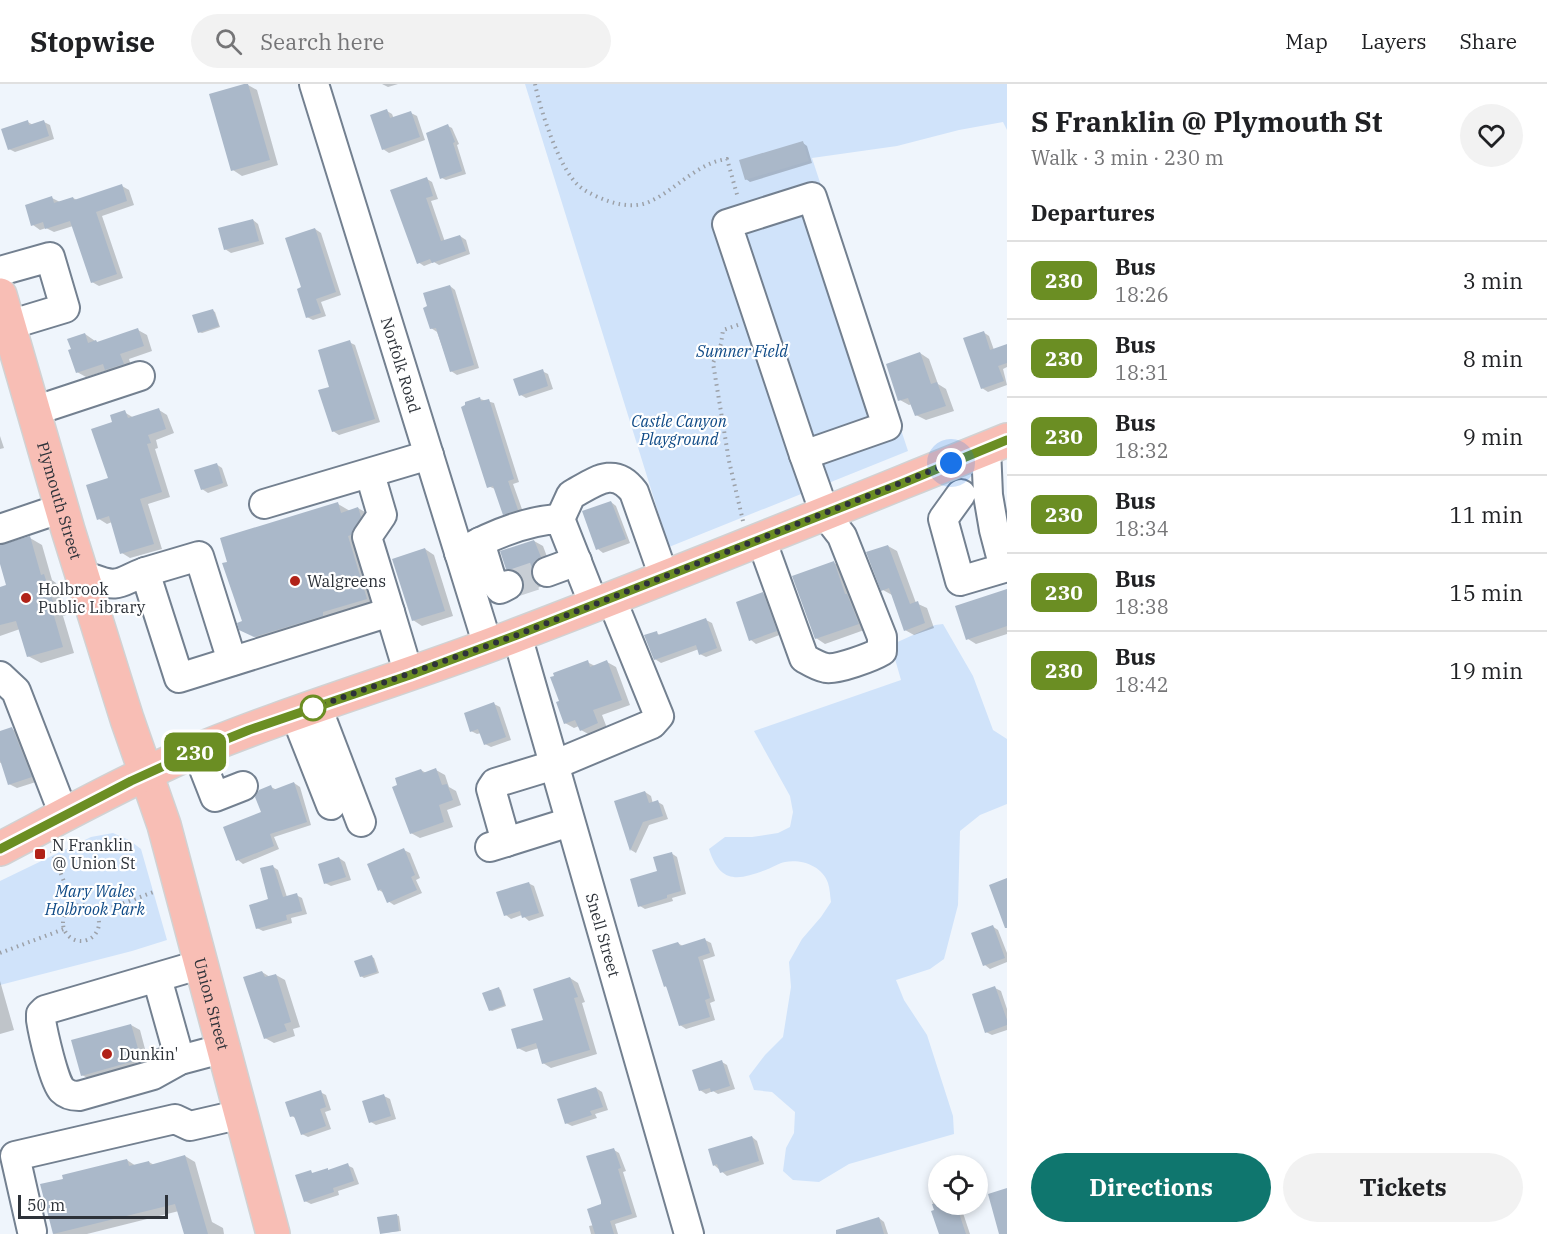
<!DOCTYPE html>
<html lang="en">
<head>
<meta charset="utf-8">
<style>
	body { margin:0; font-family:"IBM Plex Serif",serif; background:#f2f2f2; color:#202124; height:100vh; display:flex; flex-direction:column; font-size:22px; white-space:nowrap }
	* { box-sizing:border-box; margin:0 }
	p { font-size:20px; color:#757577 }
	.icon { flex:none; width:33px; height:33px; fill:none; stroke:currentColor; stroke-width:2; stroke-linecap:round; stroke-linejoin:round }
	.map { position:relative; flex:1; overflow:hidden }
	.sheet { display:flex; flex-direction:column; background:#fff; width:540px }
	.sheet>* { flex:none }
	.badge { padding:0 12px; border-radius:9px; font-size:21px; line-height:39px }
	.fabs { position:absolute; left:928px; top:1071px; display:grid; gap:12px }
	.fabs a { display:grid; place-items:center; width:60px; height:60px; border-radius:50%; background:#fff; box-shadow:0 3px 9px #0003; font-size:30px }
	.scale { position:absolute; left:18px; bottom:15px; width:150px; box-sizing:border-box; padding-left:6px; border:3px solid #2d3239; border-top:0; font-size:16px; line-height:21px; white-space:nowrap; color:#2d3239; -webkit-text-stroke:4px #fff; paint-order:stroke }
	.you { position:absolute; width:30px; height:30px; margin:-15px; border:4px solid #fff; border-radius:50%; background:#1a73e8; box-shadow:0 0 0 9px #1a73e833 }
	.map>.badge { position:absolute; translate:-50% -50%; box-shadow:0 0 0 3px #fff }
	h2 { padding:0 24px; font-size:22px; line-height:54px }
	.round { display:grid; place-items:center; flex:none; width:63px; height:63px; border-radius:32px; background:#f2f2f2 }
	.overview { display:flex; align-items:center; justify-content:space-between; height:102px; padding:0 24px }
	h1 { font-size:28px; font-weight:700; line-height:45px }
	.action { display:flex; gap:12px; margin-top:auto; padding:12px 24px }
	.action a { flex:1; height:69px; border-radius:36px; background:#0f766e; color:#fff; font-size:24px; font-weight:700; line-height:69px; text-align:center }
	.action a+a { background:#f2f2f2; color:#202124 }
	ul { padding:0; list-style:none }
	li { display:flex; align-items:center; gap:18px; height:78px; padding:0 24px; border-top:2px solid #e0e0e0 }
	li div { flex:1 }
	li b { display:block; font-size:22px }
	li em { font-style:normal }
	li .badge { min-width:66px; font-weight:700; text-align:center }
	header { display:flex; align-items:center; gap:36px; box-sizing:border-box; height:84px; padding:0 30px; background:#fff; border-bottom:2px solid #e0e0e0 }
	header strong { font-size:28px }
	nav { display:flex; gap:33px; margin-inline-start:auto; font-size:21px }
	.search { width:420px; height:54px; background:#f2f2f2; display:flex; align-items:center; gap:15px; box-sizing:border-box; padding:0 21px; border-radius:33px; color:#757577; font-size:22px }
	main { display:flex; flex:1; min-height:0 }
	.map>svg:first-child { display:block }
	.green { fill:#d0e3fa }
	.shadow { fill:#0003 }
	.building { fill:#aab8c9 }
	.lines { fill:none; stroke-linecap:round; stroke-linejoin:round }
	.minor-tunnel { stroke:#c8ced5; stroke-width:28; stroke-dasharray:28 14; stroke-linecap:butt }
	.minor-casing { stroke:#738090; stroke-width:32 }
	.major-casing { stroke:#d1d2d3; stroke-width:36 }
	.path { stroke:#9ca1a8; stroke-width:4; stroke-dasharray:1.5 4.5; stroke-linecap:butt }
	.minor { stroke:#fff; stroke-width:28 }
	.major { stroke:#f8beb5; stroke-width:33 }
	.line-casing { stroke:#fff; stroke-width:14 }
	.line { stroke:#6b8e23; stroke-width:9 }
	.walk { stroke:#2d3239; stroke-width:6; stroke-dasharray:0 10.8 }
	.poi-dot { fill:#b12218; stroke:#fff; stroke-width:2 }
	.stop-dot { fill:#fff; stroke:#6b8e23; stroke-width:3 }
	.labels { text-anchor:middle; stroke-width:4.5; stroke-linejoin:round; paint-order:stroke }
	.park-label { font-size:16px; font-style:italic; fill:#104b87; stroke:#fff }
	.street-label { font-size:16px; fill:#2d3239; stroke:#fff }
	.poi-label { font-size:16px; fill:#2d3239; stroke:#fff; text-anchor:start }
</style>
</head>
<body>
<header>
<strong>Stopwise</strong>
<div class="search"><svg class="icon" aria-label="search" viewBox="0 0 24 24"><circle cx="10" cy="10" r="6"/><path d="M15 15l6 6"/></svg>Search here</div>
<nav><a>Map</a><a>Layers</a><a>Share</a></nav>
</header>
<main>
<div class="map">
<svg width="1007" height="1150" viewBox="0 0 1007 1150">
	<rect width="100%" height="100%" fill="#eff5fc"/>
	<path class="green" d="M525,0H1007V46L1003,38L959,46L897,62L812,74L908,367L669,463Z
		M943,540L973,592L993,646L1007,655V720L980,731L960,747L958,821L944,875L930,885L896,896L904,916L927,951L953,1032L954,1050L849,1080L819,1098L793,1096L783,1087L786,1064L794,1049L795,1028L772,1008L754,1006L749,992L765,971L783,953L791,903L789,878L802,855L821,833L831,818C830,812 830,805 828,799C822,782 802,775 785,778C779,779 773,783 768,785C738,797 720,800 709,765L725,753H752L778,749L790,743L793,728L790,712L754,647L901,596L891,561L935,541Z
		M113,749L129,756L141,765L167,856L132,867L0,901V797L91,753Z"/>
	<path class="shadow" d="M382,0H398L388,3Z
		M248,1L257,6L278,81L242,92L233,86Z
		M387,27L392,30L394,35L411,29L417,32L425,56L389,69L383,65Z
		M28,38L33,41L44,38L50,41L54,55L15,68L9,65Z
		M448,42L452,44L459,60L457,61L466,90L446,96L442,94Z
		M803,59L807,62L812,79L750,98L746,95Z
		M427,95L432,98L438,115L431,117L445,158L460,152L466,156L470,170L439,181L434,178L424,182L418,178Z
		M122,102L129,106L134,121L102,132L123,194L99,202L92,198L73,142L54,148L46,144L40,146L33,141L52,114L60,118L73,114L77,116Z
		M253,136L258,140L264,160L231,169L225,165Z
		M315,145L321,149L341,211L321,218L326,232L313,236L307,233L303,204Z
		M450,202L455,206L479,284L457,291L451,287L437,248L431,244Z
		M212,226L215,228L220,243L202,249L199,248Z
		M138,246L147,251L152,267L129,275L132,285L116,290L108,286L86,293L77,288L85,250L98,259Z
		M983,248L989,252L994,266L1007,262V283L1003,285L1007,301L988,308L982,304Z
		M349,258L355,261L380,338L339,351L333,347L331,304Z
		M920,269L929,275L938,300L946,305L954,327L926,336L916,331L912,320L909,321L900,316Z
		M542,287L548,290L553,305L526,314L521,311Z
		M480,315L494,319L519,398L513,400L523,428L510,433L504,430L495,405L488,402Z
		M159,326L167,331L174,349L156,356L158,364L155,365L170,413L148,420L162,465L130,474L122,469L112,438L107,440L99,435L110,395L114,339L124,328L134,334Z
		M0,352L4,364L0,365Z
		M216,380L222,384L228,402L208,409L202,405Z
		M611,418L616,422L630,459L603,469L598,465Z
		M338,420L350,427L358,424L370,431L378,521L267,559L241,545L244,538Z
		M30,454L42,461L52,496L56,499L66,531L63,532L74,569L41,579L28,572L20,545L0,552V504L8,502L0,475V463Z
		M534,457L543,462L549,478L540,499L542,502L535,505L526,500L522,491L507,484Z
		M888,462L897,467L916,519L927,524L934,544L914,551L905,546L892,511L883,506Z
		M425,465L434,471L453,532L422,542L413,536Z
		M834,479L843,484L867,545L825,560L816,554Z
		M1007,507V550L976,560L968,555Z
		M763,510L768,513L782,550L756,560L751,556Z
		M706,536L712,539L722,567L706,573L700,570L699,565L661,579L655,575L656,549L662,552Z
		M587,578L595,582L607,578L616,583L630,621L602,631L607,644L590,651L581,646L579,642L574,644L565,639Z
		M494,620L500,623L511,656L491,663L485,660L481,649L477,650L471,647Z
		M12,645L20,650L39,697L17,704L9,700L2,678L0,679V649Z
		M421,686L426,689L436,686L445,691L449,703L456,707L461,721L447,726L453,743L420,754L411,749Z
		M294,699L300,703L311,741L274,753L279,765L243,780L238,776L263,729L271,703L277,706Z
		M645,708L651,712L653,720L658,718L663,721L668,735L649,741L636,769L631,766L616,718Z
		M404,766L410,769L420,794L416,796L422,809L394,821L388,817L384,809L379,806Z
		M671,769L677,773L686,810L672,814L673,817L645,825L640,822Z
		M339,774L345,778L351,796L331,802L325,799Z
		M272,782L278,786L287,813L296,811L302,814L307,830L291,834L292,839L263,847L257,844L270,816Z
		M528,799L534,802L544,832L529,837L522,831L511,835L506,831Z
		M992,842L998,846L1007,869V878L990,885L985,881Z
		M705,856L711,859L715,872L703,876L715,917L710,919L715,936L686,945L680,941L668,904L665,902L678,859L684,863Z
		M372,873L374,874L379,889L364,894L361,892Z
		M262,888L270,893L276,891L285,896L300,943L293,945L295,952L274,959L265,954Z
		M570,894L578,899L585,918L582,919L597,970L551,984L543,979L539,964L526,968L518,964L545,937Z
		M0,897L14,946L0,950Z
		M995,904L1001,907L1007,925V946L992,951L986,948Z
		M499,905L501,906L506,922L492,927L490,926Z
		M131,941L140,946L149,980L91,996L82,991Z
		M722,978L727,981L735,1005L718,1010L713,1007L706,1010L700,1006Z
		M596,1004L602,1008L608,1026L595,1030L597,1034L572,1042L566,1039Z
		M320,1008L326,1011L331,1026L325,1028L331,1045L308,1053L302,1050L297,1035L292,1032Z
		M384,1012L390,1015L396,1035L376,1041L371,1038Z
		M752,1053L757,1057L764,1080L727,1092L714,1081Z
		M614,1066L619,1069L626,1087L623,1088L637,1133L615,1140L618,1150H591L589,1142L594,1141L602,1121Z
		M185,1072L195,1078L212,1138L223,1144L224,1150H185L179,1127L87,1150H54L42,1102L127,1076L136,1082L149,1078L154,1081Z
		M347,1081L353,1084L359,1100L338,1107L339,1111L311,1120L305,1117L310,1088L314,1090L330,1087Z
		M939,1113V1120H960L970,1150H940L932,1116Z
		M396,1131L399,1132L401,1147L381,1149Z
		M879,1134L884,1138L888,1150H857Z"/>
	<path class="building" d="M244,0H248L270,76L231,87L209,10Z
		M387,25L390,34L411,27L420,53L382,66L370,31Z
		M28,36L29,41L44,36L49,52L8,66L1,45Z
		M448,40L455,58L453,59L462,87L440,95L426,49Z
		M803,57L809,77L745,96L739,76Z
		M427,93L433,112L426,114L441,157L460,151L466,167L432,179L430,175L417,180L390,106Z
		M122,100L127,117L96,128L117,190L91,199L70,137L45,145L43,138L31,142L25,121L52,112L54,119L73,113L74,116Z
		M253,135L259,157L224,166L218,144Z
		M315,144L336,208L316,215L321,229L306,234L297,205L301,203L285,154Z
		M450,201L474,281L450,288L436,244L430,245L423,224L427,222L423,209Z
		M213,225L219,242L198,249L192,231Z
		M138,244L144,262L120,270L124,280L105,286L103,280L76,289L68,266L71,265L67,255L85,249L88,259L96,256L97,258Z
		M984,247L990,266L1007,260V279L998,282L1004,297L981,305L963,254Z
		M350,256L375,335L332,348L318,306L329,303L318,266Z
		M920,268L931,300L937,298L946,322L915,332L908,314L898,317L886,280Z
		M543,285L548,302L519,312L513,295Z
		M480,313L481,317L489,315L514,395L508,397L518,426L503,431L493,402L487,404L461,323L465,321V318Z
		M159,324L166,345L148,351L151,359L147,360L162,408L140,415L154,460L120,470L109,432L97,436L86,401L108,394L91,345L112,338L110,331L125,326L128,334Z
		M217,379L223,399L201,406L194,386Z
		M611,417L626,455L596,466L582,427Z
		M338,418L341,429L358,423L361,433L351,451L348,452L367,515L323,528V532L254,553L239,546L237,539L242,537L222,479L227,478L220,454Z
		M30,452L41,491L44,490L55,524L52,525L63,563L27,573L16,537L0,541V503L6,501L0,480V461Z
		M534,456L541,473L534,478L531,485V493L534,497L524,501L522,493L518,488L506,485L500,467Z
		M888,461L910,520L918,517L925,539L904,547L889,504L881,507L866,468Z
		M425,464L445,527L412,537L392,475Z
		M834,477L845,510H847L859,540L815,555L792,492Z
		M1007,505V542L966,556L955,522Z
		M763,508L777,547L749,557L736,518Z
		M706,534L717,564L699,571L696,561L654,576L644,551L657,547L658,551Z
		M588,576L590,583L607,576L622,616L593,626L598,639L580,647L575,636L564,640L556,618L559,617L550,593L554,592L553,589Z
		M494,618L506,653L484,661L478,645L470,648L464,629Z
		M12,643L32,693L8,701L0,676V647Z
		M436,684L442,701L447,700L453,716L439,721L444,738L410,750L392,703L397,701L395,694L421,685L423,689Z
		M294,698L307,738L270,750L274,762L236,777L223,743L261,728L255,713L259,706L271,701L273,706Z
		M645,707L649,719L658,716L663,732L643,738L630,767L614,717Z
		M404,764L415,791L411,793L417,806L387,819L381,805L378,807L367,780Z
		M672,768L681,807L667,811V814L638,823L630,795L657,787L653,773Z
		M339,773L346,793L324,800L318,780Z
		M273,781L283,813L297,809L302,827L286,831L287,836L256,845L249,821L268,815L260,784Z
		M1007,794V844H1005L989,801Z
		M529,798L539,829L522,834L520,827L504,832L496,808Z
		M993,841L1005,874L983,882L971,849Z
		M705,854L710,869L698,873L710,914L705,916L710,933L679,942L666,902L664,903L652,866L678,858L680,862Z
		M372,871L377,888L360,893L354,877Z
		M262,887L265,893L276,890L291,938L284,940L287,947L264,955L243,893Z
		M570,893L578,913L574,914L590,966L542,980L536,959L517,965L511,945L543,936L533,905Z
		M995,902L1007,936V941L985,949L972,910Z
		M499,903L505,921L489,927L482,909Z
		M131,940L141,975L81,992L71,956Z
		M722,976L730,1002L711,1008L710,1004L699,1007L692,986Z
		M596,1003L603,1023L590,1027L592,1031L565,1040L557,1015Z
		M321,1006L326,1023L320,1025L326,1042L301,1051L294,1032L290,1033L285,1018Z
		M384,1010L391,1032L369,1039L362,1017Z
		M752,1052L759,1077L720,1089L717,1080L713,1082L708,1065Z
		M614,1064L621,1084L618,1085L632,1130L610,1137L614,1150H595L587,1125L601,1120V1117L586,1072Z
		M185,1071L208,1150H184L175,1120L53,1150L40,1100L63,1095L62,1091L127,1075L129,1082L149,1077L150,1081Z
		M348,1079L354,1097L333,1104L334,1108L304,1118L295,1091L311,1086L312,1089L328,1084V1086Z
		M1007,1104V1150H999L988,1110Z
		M932,1120H956L966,1150H939L931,1127L934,1126Z
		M397,1130L399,1147L380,1150L377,1133Z
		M879,1133L884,1150H836V1146Z"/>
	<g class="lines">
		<path class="minor-tunnel" d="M508,501L547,488"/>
		<defs>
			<g id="minor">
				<path id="s1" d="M314,0L488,562"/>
				<path d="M812,113L887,342L804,371L727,140Z"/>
				<path d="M0,187L50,173L65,224L9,241"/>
				<path d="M34,327L140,292"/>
				<path d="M370,390L382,431L367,453L390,528"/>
				<path d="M961,410L943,435L960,497L1004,484L994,446L988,411L986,364"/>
				<path d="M264,420L429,371"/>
				<path d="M560,435L571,411C595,398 614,381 634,408L664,493"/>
				<path d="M0,445L62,424"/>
				<path d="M761,455L804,574C811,578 817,582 826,584C837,586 872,573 882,567V553L842,452L825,430L804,371"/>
				<path d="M480,458L491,494L500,505L508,501"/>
				<path d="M459,469C488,453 526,436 560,435L594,521"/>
				<path d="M145,488L199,472L232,577"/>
				<path d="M547,488L577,477"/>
				<path d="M94,495C120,505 120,497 145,488L179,594L390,528L409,591"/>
				<path id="s2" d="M517,551L689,1150"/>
				<path d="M0,592L16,607L64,731"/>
				<path d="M317,623L361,738"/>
				<path d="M295,630L331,721"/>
				<path d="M197,667L215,713L243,702"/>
				<path d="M506,758L491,705L495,699L554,681L652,640L659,632L611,514"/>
				<path d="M490,763L570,738"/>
				<path d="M202,880L45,926L41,930V936C43,949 54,998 62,1006C66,1010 73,1012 79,1012L153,991L180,976L225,964"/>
				<path d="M157,894L180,976L163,979"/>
				<path d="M32,1147L15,1072L175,1035L190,1042L242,1030"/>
			</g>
			<g id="major">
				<path id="s3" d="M0,211L68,446L127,635L164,741L273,1150"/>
				<path d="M0,765C61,733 122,699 186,671C293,626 406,594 514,552C680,489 843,422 1007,356"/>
			</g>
		</defs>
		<use href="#minor" class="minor-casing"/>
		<use href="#major" class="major-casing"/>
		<path class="path" d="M535,0C540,25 559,84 578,101C586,109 608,118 619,120C630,122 641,122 651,117C675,106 699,78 727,75L738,114
			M738,241L723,246L721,260L713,279L729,377L743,437
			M52,767L74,823
			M63 839a18 18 0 1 1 36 0a18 18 0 1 1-36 0Z
			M95,830L156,807
			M0,869L64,845"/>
		<use href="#minor" class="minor"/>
		<use href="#major" class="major"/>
	</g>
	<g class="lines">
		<defs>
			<path id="line" d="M0,765L131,697L197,667L249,646L410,591L517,551L903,399L1007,356"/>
		</defs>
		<use href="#line" class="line-casing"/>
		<use href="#line" class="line"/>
		<path class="walk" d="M313,624L517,551L951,379"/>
	</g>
	<g class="poi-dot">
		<circle cx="295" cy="497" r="6"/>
		<circle cx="26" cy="514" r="6"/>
		<rect x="34" y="764" width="12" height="12" rx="3"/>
		<circle cx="107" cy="970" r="6"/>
	</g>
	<circle class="stop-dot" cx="313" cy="624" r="12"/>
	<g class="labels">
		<g class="park-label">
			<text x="742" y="273">Sumner Field</text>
			<text x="679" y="343">Castle Canyon<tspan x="679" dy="18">Playground</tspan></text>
			<text x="95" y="813">Mary Wales<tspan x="95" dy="18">Holbrook Park</tspan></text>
		</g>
		<g class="street-label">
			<text dy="6" stroke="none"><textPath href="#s1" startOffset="294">Norfolk Road</textPath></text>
			<text dy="6" stroke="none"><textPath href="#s3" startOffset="214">Plymouth Street</textPath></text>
			<text dy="6" stroke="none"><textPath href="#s2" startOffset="312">Snell Street</textPath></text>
			<text dy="6" stroke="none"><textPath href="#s3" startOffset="740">Union Street</textPath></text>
		</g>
		<g class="poi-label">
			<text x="307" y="503">Walgreens</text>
			<text x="38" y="511">Holbrook<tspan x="38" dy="18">Public Library</tspan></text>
			<text x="52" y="767">N Franklin<tspan x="52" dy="18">@ Union St</tspan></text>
			<text x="119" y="976">Dunkin'</text>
		</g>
	</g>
</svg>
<div class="fabs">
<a><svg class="icon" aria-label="locate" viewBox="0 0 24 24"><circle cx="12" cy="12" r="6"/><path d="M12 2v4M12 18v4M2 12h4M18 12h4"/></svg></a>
</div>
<div class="scale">50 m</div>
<div class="you" style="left:951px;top:379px"></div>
<b class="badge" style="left:195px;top:668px;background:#6b8e23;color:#fff">230</b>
</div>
<section class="sheet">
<div class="overview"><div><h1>S Franklin @ Plymouth St</h1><p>Walk · 3 min · 230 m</p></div><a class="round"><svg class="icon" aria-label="heart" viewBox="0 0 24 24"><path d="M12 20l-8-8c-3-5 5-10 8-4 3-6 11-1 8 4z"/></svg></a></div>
<h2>Departures</h2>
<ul>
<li><span class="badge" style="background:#6b8e23;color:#fff">230</span><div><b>Bus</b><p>18:26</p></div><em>3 min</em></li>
<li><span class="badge" style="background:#6b8e23;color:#fff">230</span><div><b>Bus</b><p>18:31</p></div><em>8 min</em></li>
<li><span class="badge" style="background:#6b8e23;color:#fff">230</span><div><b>Bus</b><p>18:32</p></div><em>9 min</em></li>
<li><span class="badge" style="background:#6b8e23;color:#fff">230</span><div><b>Bus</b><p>18:34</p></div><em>11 min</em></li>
<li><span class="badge" style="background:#6b8e23;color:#fff">230</span><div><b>Bus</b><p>18:38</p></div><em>15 min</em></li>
<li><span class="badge" style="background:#6b8e23;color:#fff">230</span><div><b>Bus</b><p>18:42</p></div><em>19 min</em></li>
</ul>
<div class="action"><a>Directions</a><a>Tickets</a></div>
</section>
</main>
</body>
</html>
